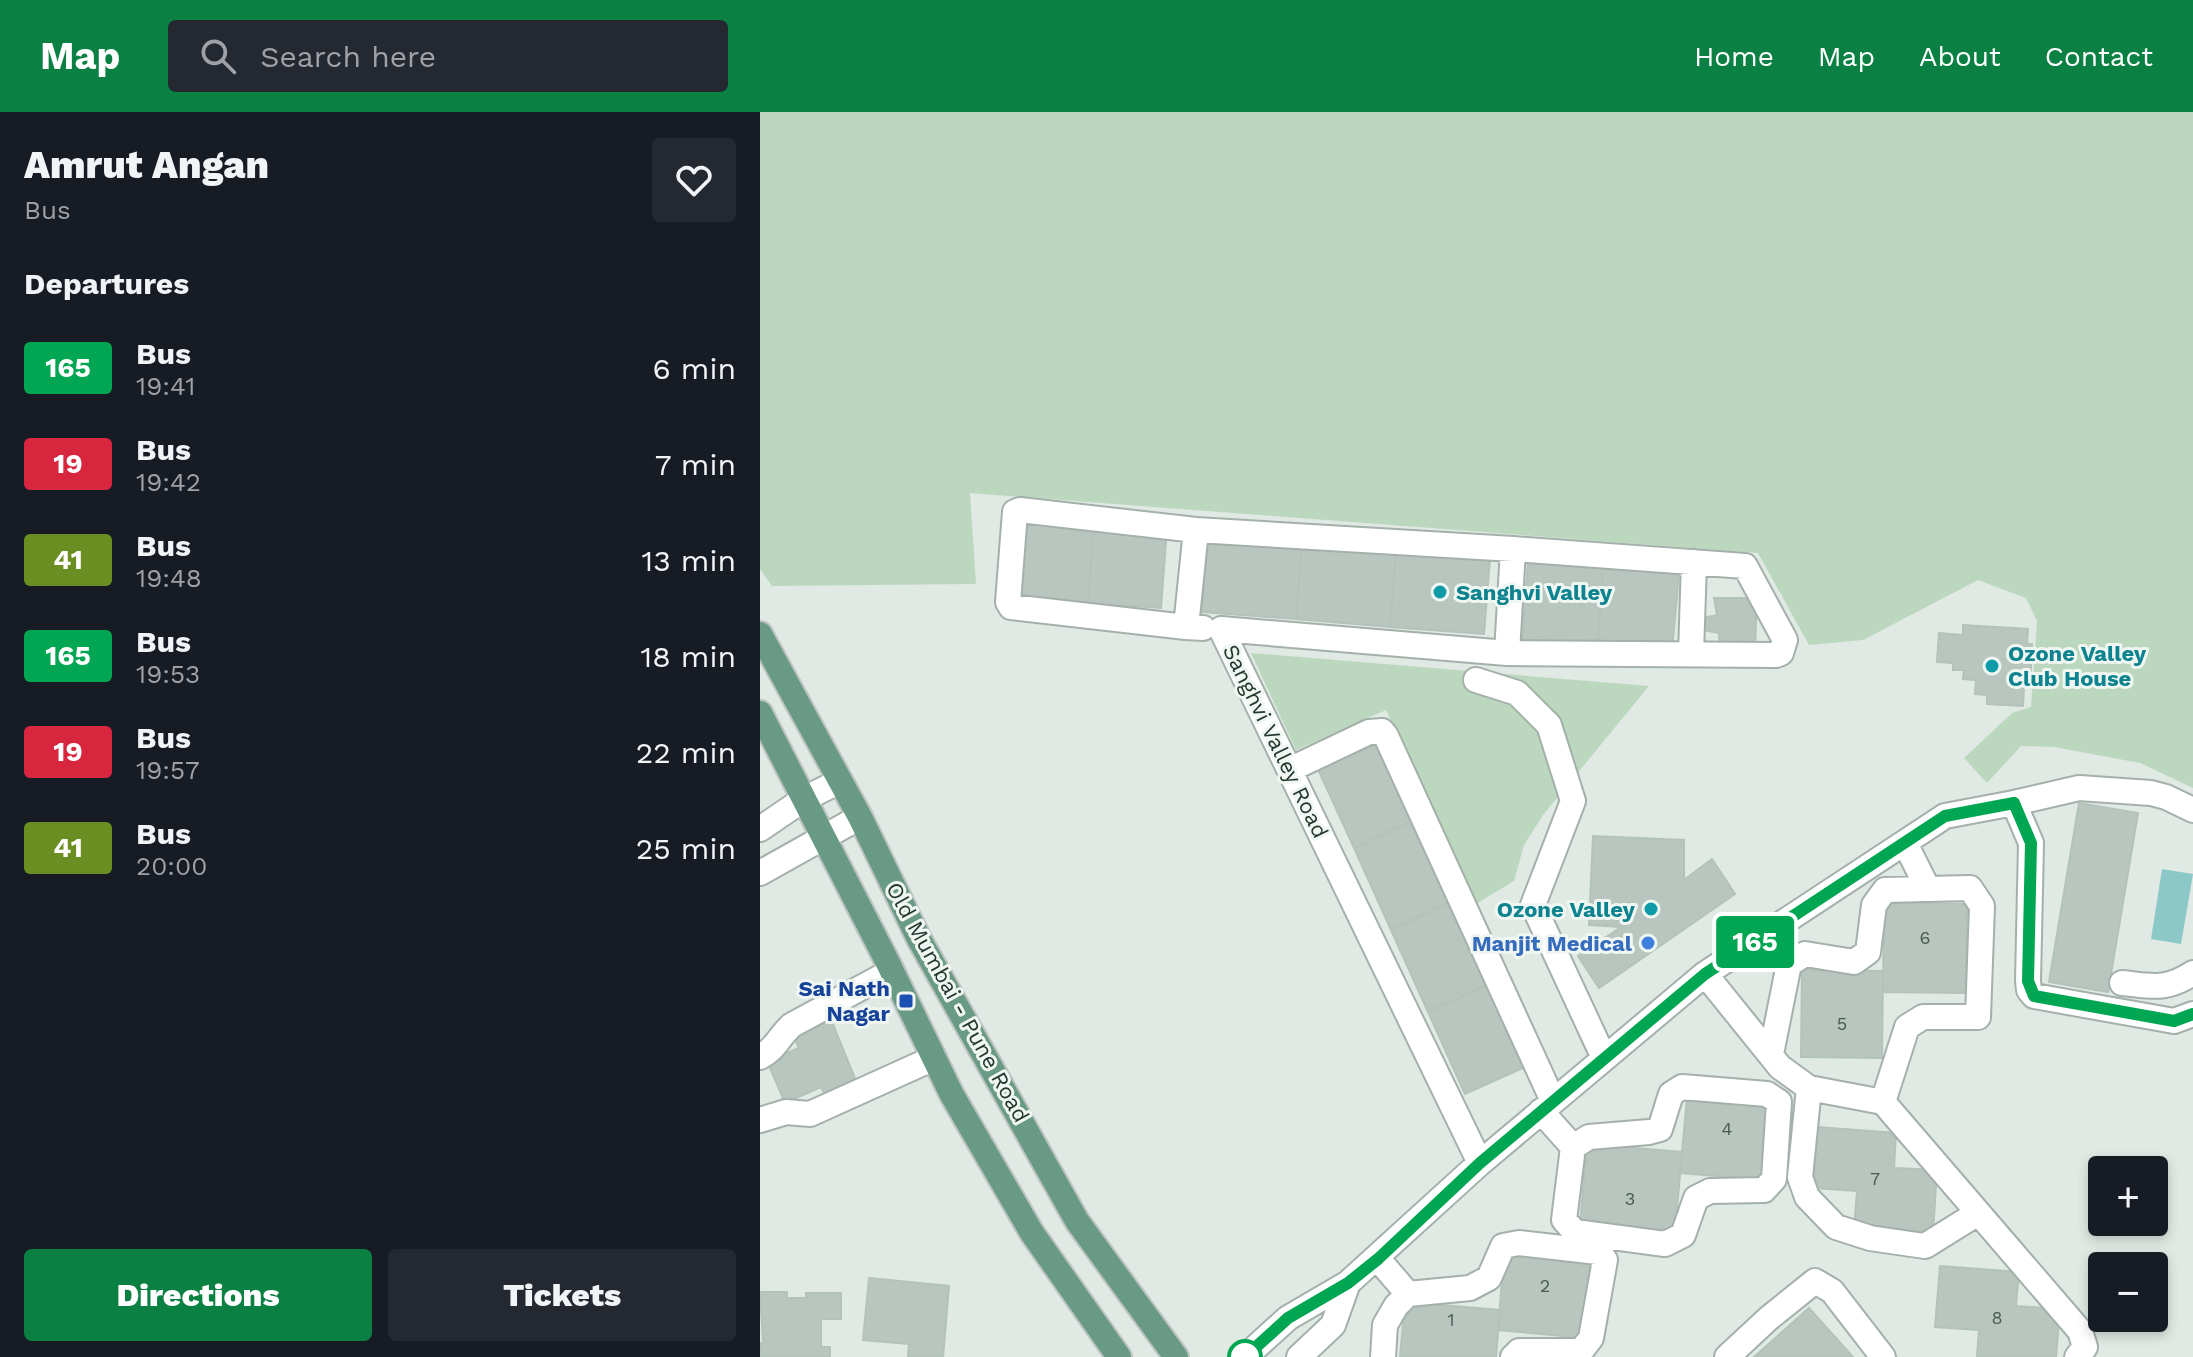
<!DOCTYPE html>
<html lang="en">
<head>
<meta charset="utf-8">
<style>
	body { margin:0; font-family:"Work Sans",sans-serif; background:#242831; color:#f1f3f6; height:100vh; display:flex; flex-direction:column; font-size:30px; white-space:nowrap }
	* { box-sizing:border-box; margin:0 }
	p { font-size:26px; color:#9ea1a6 }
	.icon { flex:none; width:44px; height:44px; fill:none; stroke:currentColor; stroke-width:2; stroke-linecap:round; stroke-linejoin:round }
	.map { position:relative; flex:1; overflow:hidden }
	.details { display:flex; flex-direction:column; background:#171b24; width:760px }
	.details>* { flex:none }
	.badge { padding:0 16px; border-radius:6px; font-size:28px; line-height:52px }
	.buttons { position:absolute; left:1328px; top:1044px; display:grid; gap:16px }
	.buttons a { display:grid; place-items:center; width:80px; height:80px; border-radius:8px; background:#171b24; box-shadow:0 4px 12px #0003; font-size:40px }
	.map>.badge { position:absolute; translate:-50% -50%; box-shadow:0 0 0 4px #fff }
	h2 { padding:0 24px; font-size:30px; line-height:72px }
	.round { display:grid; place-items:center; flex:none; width:84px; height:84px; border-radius:8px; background:#242831 }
	.headline { display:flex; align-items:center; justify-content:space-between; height:136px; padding:0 24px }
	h1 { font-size:38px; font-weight:800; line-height:60px }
	.button { display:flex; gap:16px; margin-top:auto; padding:16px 24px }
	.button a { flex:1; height:92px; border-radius:8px; background:#0b8043; color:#fff; font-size:32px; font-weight:800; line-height:92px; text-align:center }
	.button a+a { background:#242831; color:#f1f3f6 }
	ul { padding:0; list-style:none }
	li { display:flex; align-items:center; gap:24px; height:96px; padding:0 24px }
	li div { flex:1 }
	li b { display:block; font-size:30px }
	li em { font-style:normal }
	li .badge { min-width:88px; font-weight:700; text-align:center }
	header { display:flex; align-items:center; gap:48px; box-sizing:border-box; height:112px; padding:0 40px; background:#0b8043; color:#fff }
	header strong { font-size:38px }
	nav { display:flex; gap:44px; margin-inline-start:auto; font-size:28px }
	.search { width:560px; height:72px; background:#242831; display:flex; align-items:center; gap:20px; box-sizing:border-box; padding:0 28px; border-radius:8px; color:#9ea1a6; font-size:30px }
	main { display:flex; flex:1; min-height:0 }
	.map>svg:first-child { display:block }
	.green { fill:#bbd8bf }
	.water { fill:#8dc8c8 }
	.building { fill:#b9c6bf; stroke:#b3c2ba; stroke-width:2 }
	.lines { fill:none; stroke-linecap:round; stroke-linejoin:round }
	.minor-casing { stroke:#a4b0aa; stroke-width:28 }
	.major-casing { stroke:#bdc3c1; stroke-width:28 }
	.minor { stroke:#fff; stroke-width:24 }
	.major { stroke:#699a86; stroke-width:24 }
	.line-casing { stroke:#fff; stroke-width:18 }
	.line { stroke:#00a651; stroke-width:12 }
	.culture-dot { fill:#0f9aa8; stroke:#f0f6f2; stroke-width:3 }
	.shop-dot { fill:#3f7fe0; stroke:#f0f6f2; stroke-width:3 }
	.transit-dot { fill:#1a4fb4; stroke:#f0f6f2; stroke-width:3 }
	.stop-dot { fill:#fff; stroke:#00a651; stroke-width:4 }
	.labels { text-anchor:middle; stroke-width:6; stroke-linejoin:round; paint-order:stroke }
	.number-label { font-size:18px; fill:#485b53 }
	.culture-label { font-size:22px; font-weight:bold; fill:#0d838f; stroke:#f0f6f2; text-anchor:start }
	.street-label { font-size:22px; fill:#23372f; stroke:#f0f6f2 }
	.shop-label { font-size:22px; font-weight:bold; fill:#366cbe; stroke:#f0f6f2; text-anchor:end }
	.transit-label { font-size:22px; font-weight:bold; fill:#164399; stroke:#f0f6f2; text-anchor:end }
</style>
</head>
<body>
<header>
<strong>Map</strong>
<div class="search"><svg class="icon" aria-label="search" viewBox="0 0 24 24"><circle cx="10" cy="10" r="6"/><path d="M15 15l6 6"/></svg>Search here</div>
<nav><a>Home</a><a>Map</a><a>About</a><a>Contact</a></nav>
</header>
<main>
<section class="details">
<div class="headline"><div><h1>Amrut Angan</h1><p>Bus</p></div><a class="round"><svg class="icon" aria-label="heart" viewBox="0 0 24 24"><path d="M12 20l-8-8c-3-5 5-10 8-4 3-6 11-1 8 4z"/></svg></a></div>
<h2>Departures</h2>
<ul>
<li><span class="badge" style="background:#00a651;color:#fff">165</span><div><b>Bus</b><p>19:41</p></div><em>6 min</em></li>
<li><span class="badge" style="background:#d7263d;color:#fff">19</span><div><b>Bus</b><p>19:42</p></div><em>7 min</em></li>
<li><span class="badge" style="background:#6b8e23;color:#fff">41</span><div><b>Bus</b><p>19:48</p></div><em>13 min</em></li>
<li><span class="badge" style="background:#00a651;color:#fff">165</span><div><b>Bus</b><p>19:53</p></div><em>18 min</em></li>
<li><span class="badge" style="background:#d7263d;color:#fff">19</span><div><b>Bus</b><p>19:57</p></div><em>22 min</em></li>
<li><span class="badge" style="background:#6b8e23;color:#fff">41</span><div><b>Bus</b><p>20:00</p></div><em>25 min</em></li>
</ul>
<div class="button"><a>Directions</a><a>Tickets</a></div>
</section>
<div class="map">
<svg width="1433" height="1245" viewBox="0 0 1433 1245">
	<rect width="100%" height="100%" fill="#e0e9e4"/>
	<path class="green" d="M0,0H1433V676L1380,651L1294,635L1261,634L1227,671L1204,646L1252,601L1271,595L1277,509L1266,486L1218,468L1103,528L1049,533L998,441L210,381L216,472L12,474L0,457Z
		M491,541L889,574L783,703L764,733L754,769L716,792L626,598L536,638Z"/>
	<path class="water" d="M1402,757L1433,762L1421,832L1391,827Z"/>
	<path class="building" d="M261,404L334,410L328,491L255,485Z
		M334,410L407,416L401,496L328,491Z
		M448,424L542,432L536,507L442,500Z
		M542,432L636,438L630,515L536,507Z
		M636,438L730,446L724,522L630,515Z
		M768,450L843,455L838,533L762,528Z
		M843,455L919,461L912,539L838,533Z
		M954,486H997L995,536L960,535L959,521L943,518L942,506L957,503Z
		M1203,513L1268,517L1267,532H1272L1270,576L1264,575L1263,594L1227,592V583L1215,582L1216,568L1203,567L1204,558H1193V551L1177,550L1179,521L1203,523Z
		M616,626L654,708L594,736L556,653Z
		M1319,691L1378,701L1348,880L1289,870Z
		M654,708L690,790L631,818L594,736Z
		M833,724L924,728V768L952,747L975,782L839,876L818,844L861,815L829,813Z
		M690,790L728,872L668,900L631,818Z
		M1124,791L1207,792L1206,881L1123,880Z
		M1042,858L1123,859L1122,946L1041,945Z
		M728,872L765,955L705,982L668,900Z
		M68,900L98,974L66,985L61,975L25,991L7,949L39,936L31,919Z
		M927,986L1012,993L1006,1068L920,1061Z
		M1057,1015L1136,1021L1134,1056L1177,1058L1173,1121L1094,1116L1097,1079L1053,1076Z
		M827,1032L922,1040L915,1120L820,1112Z
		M744,1143L830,1150L824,1226L738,1218Z
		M1180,1154L1259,1160L1256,1194L1300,1197L1296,1245H1217L1219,1218L1175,1215Z
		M109,1166L189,1174L183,1245H148L149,1232L103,1228Z
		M0,1180H27V1186H46V1181H81V1207H61V1235H70V1245H0V1231H3Z
		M645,1190L740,1198L736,1245H640Z
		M1049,1196L1093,1245H994Z"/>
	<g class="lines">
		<defs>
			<path id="minor" d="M436,418L426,515L443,516
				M426,515L251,495L248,490L255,400L260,398L436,418L753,437L985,454L1025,528L1021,541L1016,543L747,541
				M931,542L934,450
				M716,568L757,581L789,613L813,689L773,793L844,946
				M531,657L609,620L622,619L626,624L793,989
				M1254,691L1319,676L1391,681L1406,685L1433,698
				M0,717L44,687L80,669
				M1145,731L1168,777
				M0,761L100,705
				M945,862L1020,955L1049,976L1123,990L1320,1219L1325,1235L1317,1245
				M1362,871C1393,874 1405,879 1433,861
				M1011,942L1029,852L1045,842L1094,850L1108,840L1114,793L1125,778L1210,776L1222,794L1218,905H1163L1147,915L1123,990
				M0,945C16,937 19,924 32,913L132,859
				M1049,976L1040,1065L1047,1085L1076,1115L1110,1126L1165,1134L1218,1101
				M781,999L813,1035L829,1025L889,1020L900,1017L911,982L922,975L1007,982L1019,990L1014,1067L1004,1078L950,1079L936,1086L923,1123L905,1132L815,1120L804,1108L813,1035
				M0,1008L26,1000L50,1002L174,946
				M720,1051L461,517L747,541L753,437
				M618,1147L648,1182
				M588,1171L720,1051L945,862L1185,704L1254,691L1271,731L1268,869L1269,878L1274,884L1414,909L1433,902
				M485,1245L528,1206L588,1171L573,1213L539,1245
				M623,1245L625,1213L636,1194L648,1182L710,1176L729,1166L743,1134L759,1131L838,1140L845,1148L831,1226L821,1239H759L753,1245
				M967,1245L1009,1206L1055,1169L1072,1179L1123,1245"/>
			<path id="major" d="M0,522L100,705L159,827L317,1109L416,1245
				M0,601L128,851L192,983L272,1121L359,1245"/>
		</defs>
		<use href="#minor" class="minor-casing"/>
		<use href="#major" class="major-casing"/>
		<use href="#minor" class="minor"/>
		<use href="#major" class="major"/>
	</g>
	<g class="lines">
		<defs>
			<path id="line" d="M485,1245L528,1206L588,1171L618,1147L720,1051L945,862L1185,704L1254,691L1271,731L1268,869L1274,884L1414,909L1433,902"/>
		</defs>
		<use href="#line" class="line-casing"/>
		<use href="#line" class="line"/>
	</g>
	<g class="culture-dot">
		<circle cx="680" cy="480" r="8"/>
		<circle cx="1232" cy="554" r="8"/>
		<circle cx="891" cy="797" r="8"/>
	</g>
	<circle class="shop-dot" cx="888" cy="831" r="8"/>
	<rect class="transit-dot" x="138" y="881" width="16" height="16" rx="4"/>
	<circle class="stop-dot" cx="485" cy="1245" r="16"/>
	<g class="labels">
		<g class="number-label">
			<text x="1165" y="832">6</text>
			<text x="1082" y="918">5</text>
			<text x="967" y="1023">4</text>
			<text x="1115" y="1073">7</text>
			<text x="870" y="1093">3</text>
			<text x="785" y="1180">2</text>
			<text x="1237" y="1212">8</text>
			<text x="691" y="1214">1</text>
		</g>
		<g class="culture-label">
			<text x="696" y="488">Sanghvi Valley</text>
			<text x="1248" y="549">Ozone Valley<tspan x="1248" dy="25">Club House</tspan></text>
			<text x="875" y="805" text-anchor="end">Ozone Valley</text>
		</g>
		<g class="street-label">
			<text transform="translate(516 629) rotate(64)" y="8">Sanghvi Valley Road</text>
			<text transform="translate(198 890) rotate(61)" y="8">Old Mumbai - Pune Road</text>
		</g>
		<g class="shop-label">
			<text x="872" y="839">Manjit Medical</text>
		</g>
		<g class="transit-label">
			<text x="130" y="884">Sai Nath<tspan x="130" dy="25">Nagar</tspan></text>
		</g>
	</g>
</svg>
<div class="buttons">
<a>+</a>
<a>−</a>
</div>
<b class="badge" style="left:995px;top:830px;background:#00a651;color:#fff">165</b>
</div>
</main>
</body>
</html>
